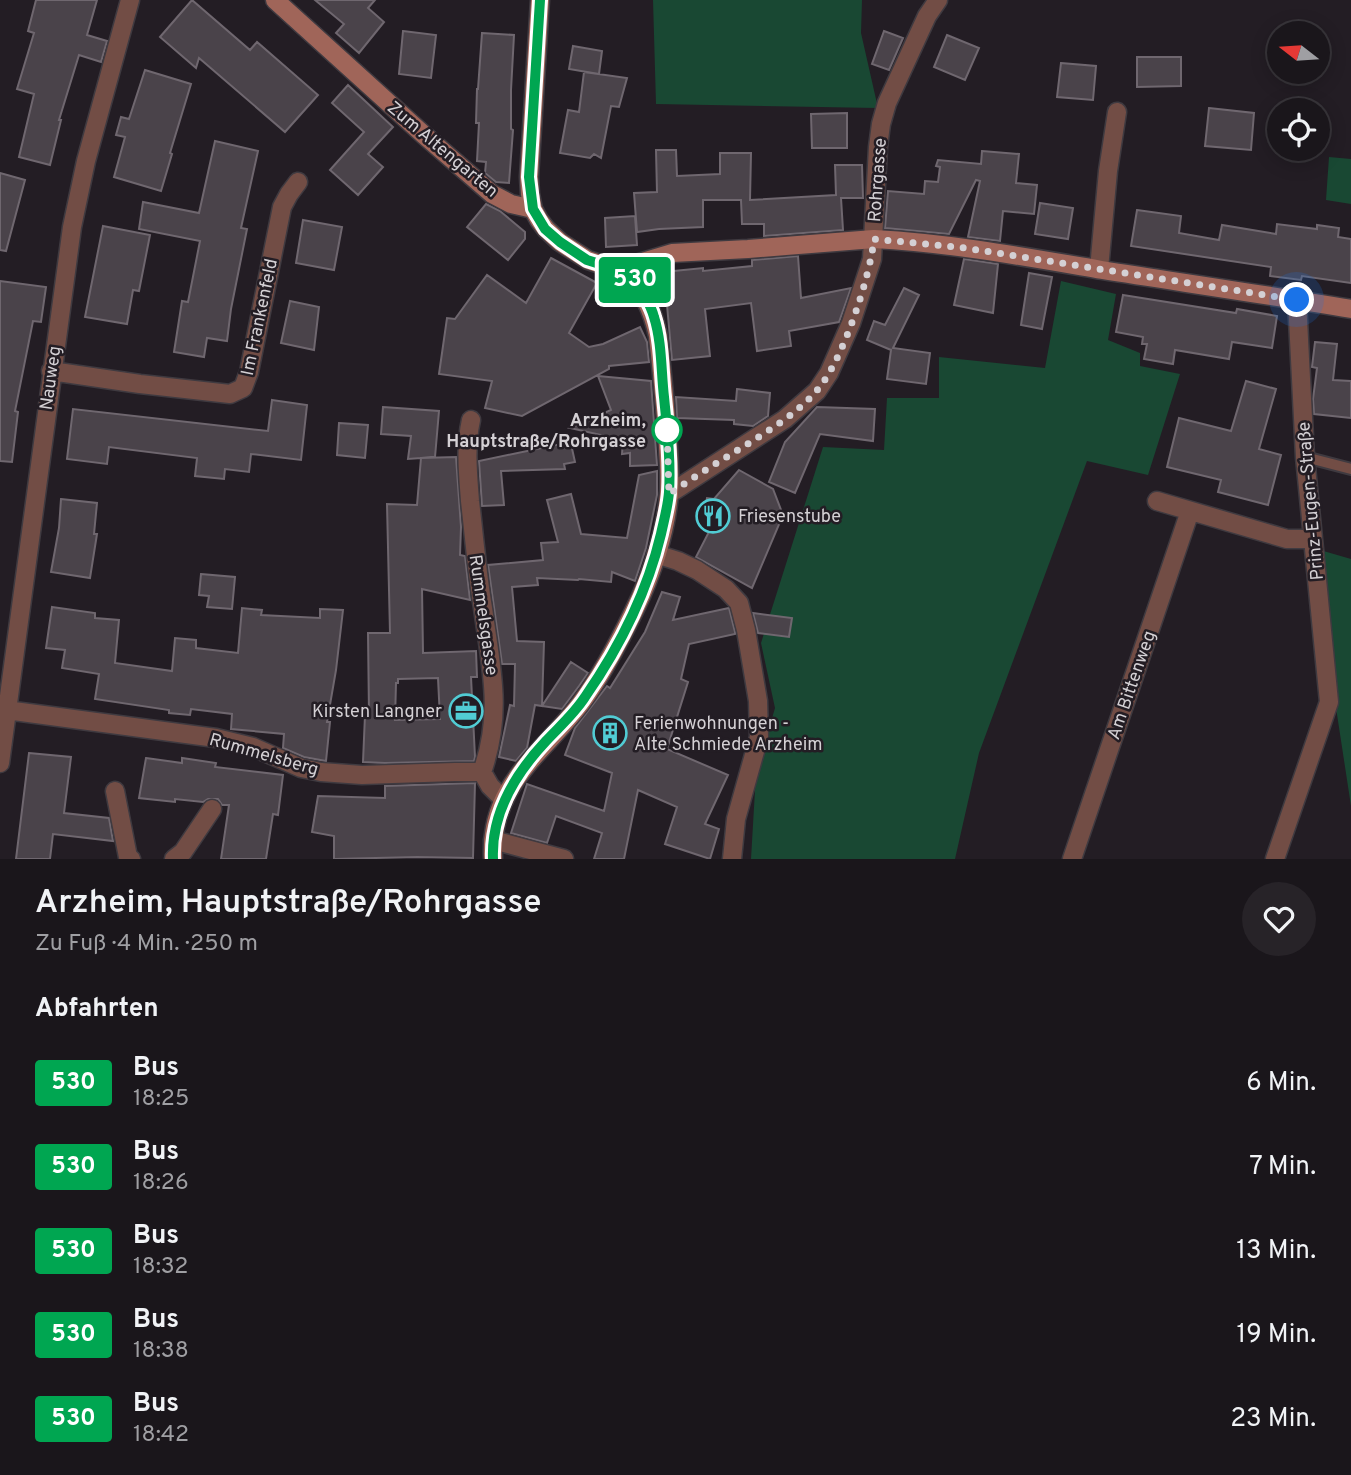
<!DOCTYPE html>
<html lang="de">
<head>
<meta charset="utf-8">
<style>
	body { margin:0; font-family:Overpass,sans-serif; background:#272328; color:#f1f3f6; height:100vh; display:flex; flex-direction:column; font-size:26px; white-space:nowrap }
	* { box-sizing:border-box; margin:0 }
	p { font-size:23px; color:#9f9fa3 }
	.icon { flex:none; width:38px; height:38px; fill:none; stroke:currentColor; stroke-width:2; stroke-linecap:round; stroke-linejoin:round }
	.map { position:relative; height:859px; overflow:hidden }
	.details { display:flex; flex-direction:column; background:#1a161b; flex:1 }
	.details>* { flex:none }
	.badge { padding:0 14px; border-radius:5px; font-size:24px; line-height:46px }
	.needle { width:46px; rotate:287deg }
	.buttons { position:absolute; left:1267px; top:21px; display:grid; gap:14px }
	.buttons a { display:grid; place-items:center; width:63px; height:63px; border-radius:50%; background:#1a161b; box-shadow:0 4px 18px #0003,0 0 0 2px #38353a; font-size:35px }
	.you { position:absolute; width:35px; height:35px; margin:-18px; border:5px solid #fff; border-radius:50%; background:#1a73e8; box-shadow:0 0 0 10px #1a73e833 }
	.map>.badge { position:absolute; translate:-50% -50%; box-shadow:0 0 0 4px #fff }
	h2 { padding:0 35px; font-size:26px; line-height:63px }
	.round { display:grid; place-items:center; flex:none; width:74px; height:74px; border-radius:37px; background:#272328 }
	.overview { display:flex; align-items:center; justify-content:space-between; height:119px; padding:0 35px }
	h1 { font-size:33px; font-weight:600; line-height:52px }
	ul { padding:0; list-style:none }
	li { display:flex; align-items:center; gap:21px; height:84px; padding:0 35px }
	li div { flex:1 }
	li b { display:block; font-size:26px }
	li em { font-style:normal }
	li .badge { min-width:77px; font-weight:700; text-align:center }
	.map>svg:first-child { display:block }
	.green { fill:#194833 }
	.building { fill:#4a434a; stroke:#6f676f; stroke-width:2; fill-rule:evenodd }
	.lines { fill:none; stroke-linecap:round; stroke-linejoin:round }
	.lane-casing { stroke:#3f3a40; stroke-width:14 }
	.street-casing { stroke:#3f3a40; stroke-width:21 }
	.secondary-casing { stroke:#3f3a40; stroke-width:21 }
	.lane { stroke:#724d45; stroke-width:10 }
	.street { stroke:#724d45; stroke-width:18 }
	.secondary { stroke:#a06559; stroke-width:18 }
	.line-casing { stroke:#fff; stroke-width:16 }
	.line { stroke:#00a651; stroke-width:10 }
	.walk { stroke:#d4d0d4; stroke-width:7; stroke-dasharray:0 12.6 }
	.stop-dot { fill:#fff; stroke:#00a651; stroke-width:3.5 }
	.labels { text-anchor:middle; stroke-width:5; stroke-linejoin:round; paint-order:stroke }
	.street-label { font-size:18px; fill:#d4d0d4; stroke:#231d24 }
	.stop-label { font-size:18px; font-weight:bold; fill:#d4d0d4; stroke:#231d24; text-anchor:end }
	.poi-label { font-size:18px; fill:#d4d0d4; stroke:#231d24; text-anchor:start }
</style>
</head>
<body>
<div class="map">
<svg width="1351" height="859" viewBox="0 0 1351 859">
	<rect width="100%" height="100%" fill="#231d24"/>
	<path class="green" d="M653,0H862L861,33L878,108L656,104Z
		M1329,157L1351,159V204L1326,200Z
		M1061,281L1116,294L1108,340L1140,353V366L1180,374L1148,475L1087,461L979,753L955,859H751L756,773L775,708L761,643L823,447L884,450L887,398H939V357L1045,368Z
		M1320,550L1351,559V806L1331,675Z"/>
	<path class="building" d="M36,0H97L87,35L107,41L101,62L79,55L59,120H61L50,165L19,157L34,94L17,89L34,33L28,31Z
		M192,0L250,50L257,42L318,95L285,132L199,58L196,68L160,37Z
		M315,0H375L368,8L384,22L359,53L336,33L344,24Z
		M403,31L436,35L431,78L399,74Z
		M884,31L903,38L889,70L872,64Z
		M482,33L514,35L511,90V129L513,130L509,183L496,182L485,173L486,162L477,161L479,123H476L477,89H478Z
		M947,35L979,48L965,80L934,67Z
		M573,46L602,51L599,74L569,69Z
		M1137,57H1181V86L1137,87Z
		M1061,63L1096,66L1093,100L1057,97Z
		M145,70L191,84L170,153L172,154L161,191L114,177L125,137L116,135L121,117L129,119Z
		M584,72L627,78L619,107L611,106L601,158L594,154L590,158L560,153L568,110L579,112Z
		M348,85L393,127L368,154L383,167L358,195L330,170L364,132L332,103Z
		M1209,108L1254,113L1251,150L1205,146Z
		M847,113V148H812L811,114Z
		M215,141L258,151L241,228L247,229L231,309L227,341L207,338L204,357L174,352L182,301L188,302L200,241L139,229L143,202L199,213Z
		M656,150H676L677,176L720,174V153H751L750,200L836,195L835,165H862L863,198H841L843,230L764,236V224H742L741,200H703V227L659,229L637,232L634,193L657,192Z
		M982,151L1019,154L1016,183L1037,185L1034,214L1003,211L1000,241L968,237L980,181L976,180L949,234L885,228L888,191L924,194L925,181L938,182L940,167L936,166L938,160L981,164Z
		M0,173L25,180L6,251L0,250Z
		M1040,203L1073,208L1068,239L1035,234Z
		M486,204L500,211L525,232V239L508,260L467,227Z
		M1137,210L1181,216L1179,233L1219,240L1222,225L1276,234L1277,224L1317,229V225L1339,228L1338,237L1351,239V283L1302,276L1301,280L1270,276L1271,267L1131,246Z
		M635,216L637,245L606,247L605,218Z
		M303,220L342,227L334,270L296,263Z
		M103,226L150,235L139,291L133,290L127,324L85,317Z
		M798,256L801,298L851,288L839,322L789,331L791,346L757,351L751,303L705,309L710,356L672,360L664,272L703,268V271L752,266V260Z
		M551,258L597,283L569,333L589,347L603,344L640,327L647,342L649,362L609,366V369L522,416L485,408L492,381L439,374L447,318L455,319L487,275L526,303Z
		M964,259L998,264L993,313L954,305Z
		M1029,273L1052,277L1042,329L1021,325Z
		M0,281L46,287L41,322L33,321L15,411L18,412L12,462L0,461Z
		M904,288L919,295L893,348L930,353L926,384L887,379L891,350L867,340L874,321L885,325Z
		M1123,295L1236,313L1237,309L1277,316L1272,348L1232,342L1229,359L1175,350L1173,364L1144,359L1147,344H1142L1143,337L1116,332Z
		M290,301L319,307L314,350L281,343Z
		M1315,342L1337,344L1333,380L1351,381V418L1314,414L1313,399L1317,368L1312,367Z
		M598,376L651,381L657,465L630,466V453L622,454L623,440L570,428L611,410Z
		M1246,381L1276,389L1259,449L1281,455L1268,505L1218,492L1221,480L1167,467L1179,418L1231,431Z
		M737,389L770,393L768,416L753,426L734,424V420L677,418L676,397L736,401Z
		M272,400L307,405L301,460L251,454L249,472L225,469L224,479L195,476L197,458L109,447L107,464L67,459L73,409L268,431Z
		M383,407L439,411L435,457L408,459L411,436L381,434Z
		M817,407L875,409L873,441L820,434L795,493L769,482L785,442Z
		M339,423L368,425L365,458L337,455Z
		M571,444L575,462L564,464L565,469L501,471L504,505L482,506L479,461L556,445Z
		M456,457L461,527L460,555L465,556L470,600L422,589L423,653L476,651L477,677H471L475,757L474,761L385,763L363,762L365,715H369L368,633H390L387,504L417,505L421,458ZM438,678L440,719L395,720L396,683H398V679Z
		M739,470L773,489L783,515L752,588L696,557L713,524L702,523L707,498L714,499Z
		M657,471V495L646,548L635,581L612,572L611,582L579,579L578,580L537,578L538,585L512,587L517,641L544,642L542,706L535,705L527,748L516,761L499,757L510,705L514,706L515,664H502L488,565L543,560L541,543L558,542L547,500L571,494L581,534L627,538L639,475Z
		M61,499L97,503L94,534H97L90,578L51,572L59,528Z
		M201,574L235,577L232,609L207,607L209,596L199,595Z
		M662,592L680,597L673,620L729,608L735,632V634L689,644L681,679L688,682L667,749L728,775L705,824L719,829L710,859L665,844L677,807L638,790L624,859H594L602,833L556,816L547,843L511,833L527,784L604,811L612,773L565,755L575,728L607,686L610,688L645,632Z
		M52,607L95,613V618L119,620L115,663L172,671L175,638L196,640V648L238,653L242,608L262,610L261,615L320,618V609L343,610L336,670L327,722H330L326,761L304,757L283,748L284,734L231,729L232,714L191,709L190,715L169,713V710L95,699L99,674L62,668L65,650L46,648Z
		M753,613L792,618L789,637L758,633Z
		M571,662L588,673L579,686L562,709L542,706Z
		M29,753L71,757L64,813L109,818L113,841L53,834L50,859H16Z
		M146,758L182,763V758L216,763L215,767L283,775L278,815L273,814L266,859H221L229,805H222L218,799H208L203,802L175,799V802L139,798Z
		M475,783L473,858L417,857L334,859V836L312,832L318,796L385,798V786Z"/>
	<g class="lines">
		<defs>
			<path id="lane" d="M1305,457L1351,469"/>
			<path id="street" d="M1099,269L1108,171L1117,112
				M51,371L140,384L230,394L243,388L249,372L282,207L289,194L298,182
				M471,420C465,447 468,474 470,501C474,536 477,572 483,608C491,667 503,713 482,772
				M669,494L785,419L817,391L829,373L851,323L872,259L878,147L881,124L887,103L927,16L938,0
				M1157,501L1287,539H1313
				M656,554L678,561L697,570L726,589L739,603L746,630L758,701L759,737L736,819L732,859
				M6,710L216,738L253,747L301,768L321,772L362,775L455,772H482
				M0,763L72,227L86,161L130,0
				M482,772L490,786L504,800
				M115,791L128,857L131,859
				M493,840L564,859
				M174,859L183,852L212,809
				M1072,859L1190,511
				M1275,859L1329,702L1305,457L1297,300"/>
			<path id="secondary" d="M275,0L424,135L492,194L511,204L533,209
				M540,0L529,177L530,194L533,209L539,220L546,229L560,242L588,260L606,266L616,267H626L672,253L748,249L874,239C950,243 1026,257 1102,270C1185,283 1268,295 1351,309
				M493,859C489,784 542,755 581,703C602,675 619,642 634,611C651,577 666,532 669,494C670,479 669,462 668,447C666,410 662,373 658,336C652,307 641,290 626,267"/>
		</defs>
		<use href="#lane" class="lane-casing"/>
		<use href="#street" class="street-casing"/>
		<use href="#secondary" class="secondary-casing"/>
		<use href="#lane" class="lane"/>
		<use href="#street" class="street"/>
		<use href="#secondary" class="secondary"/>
	</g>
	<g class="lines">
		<defs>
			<path id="line" d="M493,859C491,813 515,774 546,741C559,727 574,714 585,697C619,648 647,593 661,534C664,520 668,506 669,492C671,461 667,428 664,397C661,371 662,342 654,317C649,299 636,283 626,267L606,266L587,260L560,242L545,229L533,209L529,177L540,0"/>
		</defs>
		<use href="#line" class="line-casing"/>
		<use href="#line" class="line"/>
		<path class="walk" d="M667,430V427L669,494C694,477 720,461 746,445C771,429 799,412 818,389C843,360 870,277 874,239L965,248L1297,300"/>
	</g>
	<defs>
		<symbol id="restaurant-ring" viewBox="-11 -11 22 22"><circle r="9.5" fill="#231d24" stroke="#51ccd4" stroke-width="1.5"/><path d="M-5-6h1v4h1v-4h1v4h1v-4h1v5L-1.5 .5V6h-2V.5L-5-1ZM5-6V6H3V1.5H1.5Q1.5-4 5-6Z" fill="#51ccd4"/></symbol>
		<symbol id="office-ring" viewBox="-11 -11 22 22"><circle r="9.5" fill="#231d24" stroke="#51ccd4" stroke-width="1.5"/><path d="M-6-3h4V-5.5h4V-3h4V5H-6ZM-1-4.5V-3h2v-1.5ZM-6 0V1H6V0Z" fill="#51ccd4"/></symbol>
		<symbol id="building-ring" viewBox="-11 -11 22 22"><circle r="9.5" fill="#231d24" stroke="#51ccd4" stroke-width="1.5"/><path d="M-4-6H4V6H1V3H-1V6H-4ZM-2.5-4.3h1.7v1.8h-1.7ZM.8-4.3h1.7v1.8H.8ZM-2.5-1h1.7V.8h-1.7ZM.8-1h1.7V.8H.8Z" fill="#51ccd4"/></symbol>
	</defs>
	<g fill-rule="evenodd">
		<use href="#restaurant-ring" x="694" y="497" width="38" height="38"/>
		<use href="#office-ring" x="447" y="692" width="38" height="38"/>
		<use href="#building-ring" x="591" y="714" width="38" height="38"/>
	</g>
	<circle class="stop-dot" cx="667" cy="430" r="14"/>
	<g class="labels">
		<g class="street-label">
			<text transform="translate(443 149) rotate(40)" y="6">Zum Altengarten</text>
			<text transform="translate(877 180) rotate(-86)" y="6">Rohrgasse</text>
			<text transform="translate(259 317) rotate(-78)" y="6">Im Frankenfeld</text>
			<text transform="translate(50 378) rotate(-82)" y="6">Nauweg</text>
			<text transform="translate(1310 501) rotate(-95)" y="6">Prinz-Eugen-Straße</text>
			<text transform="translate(484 615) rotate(82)" y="6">Rummelsgasse</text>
			<text transform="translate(1131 685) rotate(-71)" y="6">Am Bittenweg</text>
			<text transform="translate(264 754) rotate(16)" y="6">Rummelsberg</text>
		</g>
		<g class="stop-label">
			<text x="646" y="426">Arzheim,<tspan x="646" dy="21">Hauptstraße/Rohrgasse</tspan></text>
		</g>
		<g class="poi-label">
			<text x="738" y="522">Friesenstube</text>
			<text x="442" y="717" text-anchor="end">Kirsten Langner</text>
			<text x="634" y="729">Ferienwohnungen -<tspan x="634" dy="21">Alte Schmiede Arzheim</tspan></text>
		</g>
	</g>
</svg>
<div class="buttons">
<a><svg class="needle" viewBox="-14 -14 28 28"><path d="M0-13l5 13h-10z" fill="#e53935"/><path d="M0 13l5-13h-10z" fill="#9f9fa3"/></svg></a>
<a><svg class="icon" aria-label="locate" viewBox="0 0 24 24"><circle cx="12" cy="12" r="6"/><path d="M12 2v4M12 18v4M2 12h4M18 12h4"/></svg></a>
</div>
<div class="you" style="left:1297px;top:300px"></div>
<b class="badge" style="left:635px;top:280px;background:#00a651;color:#fff">530</b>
</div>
<section class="details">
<div class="overview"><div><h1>Arzheim, Hauptstraße/Rohrgasse</h1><p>Zu Fuß · 4 Min. · 250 m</p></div><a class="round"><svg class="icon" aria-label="heart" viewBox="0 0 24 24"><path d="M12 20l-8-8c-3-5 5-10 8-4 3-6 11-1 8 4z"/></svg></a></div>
<h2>Abfahrten</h2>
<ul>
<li><span class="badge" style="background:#00a651;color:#fff">530</span><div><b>Bus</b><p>18:25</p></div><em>6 Min.</em></li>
<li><span class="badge" style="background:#00a651;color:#fff">530</span><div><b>Bus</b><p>18:26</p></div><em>7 Min.</em></li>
<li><span class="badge" style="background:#00a651;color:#fff">530</span><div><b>Bus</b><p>18:32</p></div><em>13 Min.</em></li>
<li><span class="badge" style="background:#00a651;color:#fff">530</span><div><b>Bus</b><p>18:38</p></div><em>19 Min.</em></li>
<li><span class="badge" style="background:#00a651;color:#fff">530</span><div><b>Bus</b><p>18:42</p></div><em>23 Min.</em></li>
</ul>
</section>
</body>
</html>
